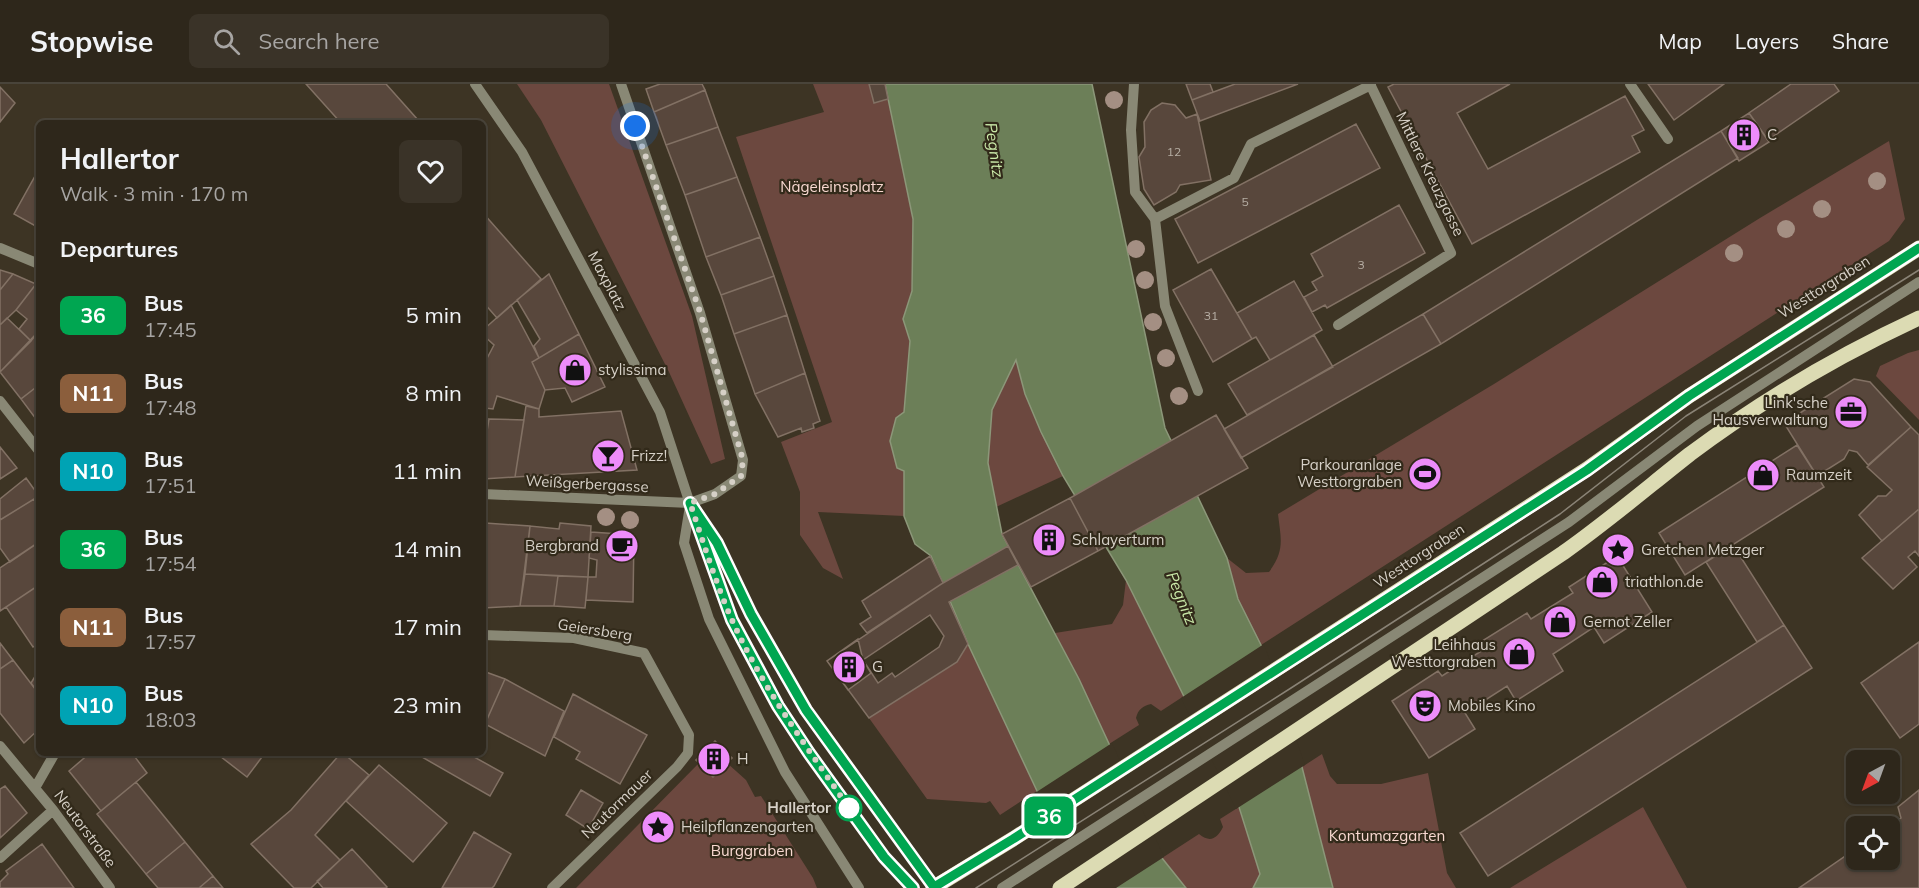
<!DOCTYPE html>
<html lang="en">
<head>
<meta charset="utf-8">
<style>
	body { margin:0; font-family:Mulish,sans-serif; background:#3a3328; color:#f1f3f6; height:100vh; display:flex; flex-direction:column; font-size:22px; white-space:nowrap }
	* { box-sizing:border-box; margin:0 }
	p { font-size:20px; color:#a7a5a3 }
	.icon { flex:none; width:33px; height:33px; fill:none; stroke:currentColor; stroke-width:2; stroke-linecap:round; stroke-linejoin:round }
	.map { position:relative; flex:1; overflow:hidden }
	.panel { position:absolute; left:36px; top:36px; width:450px; height:636px; display:flex; flex-direction:column; background:#2e271b; border-radius:9px; box-shadow:0 2px 4px #0004,0 0 0 2px #49443a }
	.panel>* { flex:none }
	.badge { padding:0 12px; border-radius:9px; font-size:21px; line-height:39px }
	.needle { width:39px; rotate:221deg }
	.fabs { position:absolute; left:1846px; top:666px; display:grid; gap:12px }
	.fabs a { display:grid; place-items:center; width:54px; height:54px; border-radius:9px; background:#2e271b; box-shadow:0 2px 4px #0004,0 0 0 2px #49443a; font-size:30px }
	.you { position:absolute; width:30px; height:30px; margin:-15px; border:4px solid #fff; border-radius:50%; background:#1a73e8; box-shadow:0 0 0 9px #1a73e833 }
	.map>.badge { position:absolute; translate:-50% -50%; box-shadow:0 0 0 3px #fff }
	h2 { padding:0 24px; font-size:22px; line-height:54px }
	.round { display:grid; place-items:center; flex:none; width:63px; height:63px; border-radius:9px; background:#3a3328 }
	.head { display:flex; align-items:center; justify-content:space-between; height:102px; padding:0 24px }
	h1 { font-size:28px; font-weight:700; line-height:45px }
	ul { padding:0; list-style:none }
	li { display:flex; align-items:center; gap:18px; height:78px; padding:0 24px }
	li div { flex:1 }
	li b { display:block; font-size:22px }
	li em { font-style:normal }
	li .badge { min-width:66px; font-weight:700; text-align:center }
	header { display:flex; align-items:center; gap:36px; box-sizing:border-box; height:84px; padding:0 30px; background:#2e271b; border-bottom:2px solid #49443a }
	header strong { font-size:28px }
	nav { display:flex; gap:33px; margin-inline-start:auto; font-size:21px }
	.search { width:420px; height:54px; background:#3a3328; display:flex; align-items:center; gap:15px; box-sizing:border-box; padding:0 21px; border-radius:9px; color:#a7a5a3; font-size:22px }
	.map>svg:first-child { display:block }
	.green { fill:#6c483f }
	.water { fill:#6c7f58; stroke:#8c9779; stroke-width:1.5 }
	.pier { fill:#3d3424 }
	.building { fill:#58473c; stroke:#827164; stroke-width:1.5; fill-rule:evenodd }
	.lines { fill:none; stroke-linecap:round; stroke-linejoin:round }
	.minor { stroke:#898875; stroke-width:10 }
	.major { stroke:#dcdbb3; stroke-width:15 }
	.tram { stroke:#8a8376; stroke-width:1.5 }
	.tree { fill:#a48f83 }
	.line-casing { stroke:#fff; stroke-width:14 }
	.line { stroke:#00a651; stroke-width:9 }
	.walk { stroke:#d6d0c7; stroke-width:6; stroke-dasharray:0 10.8 }
	.stop-dot { fill:#fff; stroke:#00a651; stroke-width:3 }
	.labels { text-anchor:middle; stroke-width:4.5; stroke-linejoin:round; paint-order:stroke }
	.number-label { font-size:12px; fill:#b6aea4 }
	.poi-label { font-size:15px; fill:#d6d0c7; stroke:#322a1a; text-anchor:start }
	.street-label { font-size:15px; fill:#d6d0c7; stroke:#322a1a }
	.park-label { font-size:15px; fill:#f9d9d1; stroke:#322a1a }
	.stop-label { font-size:15px; font-weight:bold; fill:#d6d0c7; stroke:#322a1a; text-anchor:end }
	.water-label { font-size:16px; font-style:italic; fill:#cbeaa9; stroke:#322a1a }
</style>
</head>
<body>
<header>
<strong>Stopwise</strong>
<div class="search"><svg class="icon" aria-label="search" viewBox="0 0 24 24"><circle cx="10" cy="10" r="6"/><path d="M15 15l6 6"/></svg>Search here</div>
<nav><a>Map</a><a>Layers</a><a>Share</a></nav>
</header>
<div class="map">
<svg width="1919" height="804" viewBox="0 0 1919 804">
	<rect width="100%" height="100%" fill="#3d3424"/>
	<path class="green" d="M517,0H609L692,232L725,375L711,380L669,288L541,36Z
		M813,0H869L874,19L888,15L913,135L912,207L903,235L910,257L904,328L896,334L904,387V432L818,428L843,495L823,484L800,451V408L781,358L832,338L736,53L824,28Z
		M1889,57L1905,135L1889,157L1261,561L1238,515L1227,474L1246,489L1269,488C1285,466 1281,456 1278,430L1494,300L1760,134Z
		M1919,266V336L1876,292L1880,282L1908,269Z
		M1016,275C1027,318 1043,353 1063,392L996,423L988,379L992,326Z
		M1126,496L1184,612L1161,627L1151,620C1143,622 1138,625 1136,634L1139,641L1109,660L1079,595L1055,549L1112,540L1123,521Z
		M968,560L1037,707L1000,731L990,717L986,719L927,715L869,634L957,578Z
		M1322,670L1330,692L1337,700H1381L1428,689L1447,789L1456,804H1333L1302,683Z
		M699,679L713,693L727,679L746,696L755,713L761,712L813,794L817,804H576Z
		M1239,723L1260,790L1253,804H1186L1162,774L1199,750C1210,759 1217,755 1223,743L1220,735Z
		M1643,723L1687,804H1510Z"/>
	<path class="water" d="M885,0H1092L1165,344L1227,474L1238,515L1261,561L1302,683L1333,804H1253L1260,790L1239,723L1126,496L1063,392L1041,348L1025,310L1016,276L992,326L988,379L1002,450L1079,595L1162,774L1186,804H1088L1037,707L968,560L931,472L915,460L904,432V387L897,384L890,357L896,334L904,328L910,257L903,235L912,207L913,135Z"/>
	<path class="pier" d="M1264,560L1305,681L1236,725L1181,614Z
		M1112,659L1164,773L1116,804H1084L1035,709Z"/>
	<path class="building" d="M306,0H386L418,36L414,39H341Z
		M660,0H702L705,6L654,28L646,5Z
		M869,0H885L888,15L874,19Z
		M1186,0H1210L1213,8L1192,16Z
		M1235,0H1298L1200,37L1192,16Z
		M1394,0H1510L1457,29L1488,85L1625,12L1644,46L1632,52L1640,68L1472,160L1388,3Z
		M1648,0H1724L1674,36Z
		M1791,0H1834L1839,7L1768,56L1749,29Z
		M0,3L15,19L0,38Z
		M705,6L718,43L666,61L654,28Z
		M1162,19L1175,21L1186,34L1197,30L1211,96L1180,101L1176,108L1154,121L1144,105L1139,73L1145,63L1144,38L1151,26Z
		M1749,29L1769,58L1739,77L1721,47Z
		M1356,40L1380,84L1198,179L1175,135Z
		M718,43L737,93L685,111L666,61Z
		M1721,47L1738,74L1441,260L1423,230Z
		M39,85V144L14,130Z
		M737,93L760,153L706,173L685,111Z
		M1399,121L1425,169L1327,224L1325,221L1312,228L1304,213L1317,206L1312,198L1323,192L1311,170Z
		M483,129L541,195L497,234L483,218Z
		M760,153L774,192L721,211L706,173Z
		M1211,185L1252,255L1213,278L1173,206Z
		M0,186L13,190L0,206Z
		M13,190L36,200L16,226L0,241V206Z
		M549,190L579,250L539,274L534,262L540,255L517,216Z
		M774,192L787,231L734,250L721,211Z
		M1294,197L1322,246L1270,276L1256,253L1252,255L1237,229Z
		M36,200L39,202V247L31,257L19,245L27,235L16,226Z
		M511,221L539,274L532,278L545,306L539,325L497,312L493,325L485,324L483,329V282L494,261L483,251V246Z
		M1423,230L1441,260L1241,374L1224,345Z
		M787,231L805,289L755,310L734,250Z
		M7,234L31,257L0,288V241Z
		M39,247V301L21,315L0,288Z
		M579,250L605,303L572,318L565,304L545,306L532,278Z
		M1314,251L1333,283L1247,331L1228,300Z
		M805,289L820,337L813,340L814,344L802,348L801,344L778,353L755,310Z
		M1854,295L1870,298L1911,343L1868,381L1857,368L1849,366L1844,375L1817,392L1784,339Z
		M39,301V339L21,315Z
		M526,322L539,325V333L621,327L637,386L515,393Z
		M1216,331L1248,384L1098,467L1070,414Z
		M483,334L489,335L483,372Z
		M489,335L524,336L515,393L483,395V372Z
		M1911,343L1919,351V425L1882,457L1859,431L1878,412H1886L1892,406L1867,383Z
		M1797,361L1824,403L1685,491L1659,449Z
		M0,363L17,384L0,395Z
		M26,394L39,412L0,436V415Z
		M1070,414L1098,467L1031,503L1002,450Z
		M34,415L39,423V458L10,478L0,464V436Z
		M1919,425V472L1915,467L1908,473L1917,483L1893,505L1862,474Z
		M485,439L530,442L520,522L483,524V456Z
		M560,439L591,442L588,493L525,490L530,442L559,445Z
		M591,448L634,451L633,518L586,516L588,493H596L597,476L589,474Z
		M39,458V501L0,527V484Z
		M1733,461L1784,541L1757,558L1706,478Z
		M1008,462L1018,481L949,518L968,560L957,578L869,634L827,577L943,499ZM930,531L944,552L939,563L895,593L892,589L878,599L863,576Z
		M930,472L943,499L867,549L860,540L871,533L862,517Z
		M1617,472L1652,528L1604,559L1594,543L1553,570L1563,587L1516,617L1507,602L1465,629L1475,645L1429,674L1392,617L1438,587L1442,592L1483,566L1479,559L1527,529L1531,535L1573,509L1569,503Z
		M525,490L558,492L554,522H520Z
		M558,492L588,493L585,524L554,522Z
		M39,501V559L33,563L6,523Z
		M1784,541L1812,584L1488,792L1460,749Z
		M858,555L863,576L871,589L848,606L827,577Z
		M1919,558V640L1900,654L1861,599Z
		M0,559L13,576L0,585Z
		M13,576L39,610V645L24,659L0,629V585Z
		M39,586V610L31,599Z
		M483,587L505,595L485,640L483,639Z
		M505,595L564,627L545,672L485,640Z
		M573,610L647,651L620,700L576,675L580,668L554,653Z
		M715,657L732,674L713,693L696,676Z
		M90,669H132L147,689L101,727L69,687Z
		M216,669H265L247,693Z
		M341,669H343L369,691L315,751L340,776L311,804H294L251,760L291,726Z
		M415,669H467L503,689L490,712Z
		M379,681L447,739L413,778L346,717Z
		M136,698L185,758L146,790L97,730Z
		M5,702L27,729L0,754V705Z
		M581,706L603,719L588,745L566,731Z
		M1919,706V804H1799L1857,764V776H1871L1874,778L1878,776H1890V769L1895,766L1890,758V742H1888L1901,734L1898,723Z
		M474,748L511,770L494,802L492,804H442Z
		M185,758L213,792L199,804H158L146,790Z
		M42,760L74,804H0V798L8,790L6,787Z
		M352,765L387,803L386,804H323L317,797Z
		M213,792L223,804H199Z"/>
	<g class="lines">
		<path class="minor" d="M475,0L522,68L660,328L692,426L732,536L756,582L779,622L809,669L884,773L913,804
			M1134,0L1131,46L1135,108L1155,135L1165,222L1198,307
			M1630,0L1668,55
			M1155,135L1234,94L1251,60L1371,1
			M0,164L39,180
			M1338,241L1451,169L1370,0
			M0,317L39,367
			M483,410L690,419L715,410L741,392L743,376L700,229L621,0
			M690,422L684,459L709,535L785,688L859,804
			M699,432L717,459L751,530L806,626L935,804
			M483,551L574,554L644,569L689,651L688,669L677,683L552,804
			M0,662L53,726L110,804
			M35,704L55,669
			M0,774L53,726
			M1002,804L1569,438L1697,342L1919,198"/>
		<path class="major" d="M933,804L1013,755L1587,385L1689,312L1919,164
			M1060,804L1563,469C1607,438 1648,403 1690,370C1761,317 1839,271 1919,234"/>
		<path class="tram" d="M976,804L1291,604L1560,430L1686,332L1919,186"/>
	</g>
	<g class="tree">
		<circle cx="1114" cy="16" r="9"/>
		<circle cx="1877" cy="97" r="9"/>
		<circle cx="1822" cy="125" r="9"/>
		<circle cx="1786" cy="145" r="9"/>
		<circle cx="1136" cy="165" r="9"/>
		<circle cx="1734" cy="169" r="9"/>
		<circle cx="1145" cy="196" r="9"/>
		<circle cx="1153" cy="238" r="9"/>
		<circle cx="1166" cy="274" r="9"/>
		<circle cx="1179" cy="312" r="9"/>
		<circle cx="606" cy="433" r="9"/>
		<circle cx="630" cy="436" r="9"/>
	</g>
	<g class="lines">
		<defs>
			<path id="line" d="M913,804L884,773L809,669L778,622L732,536L690,419L717,459L751,530L806,626L934,803L1013,755L1587,386L1689,312L1919,164"/>
		</defs>
		<use href="#line" class="line-casing"/>
		<use href="#line" class="line"/>
		<path class="walk" d="M635,42L700,228L743,376L741,392L715,410L690,419C703,457 716,500 732,536C763,605 807,663 849,724"/>
	</g>
	<defs>
		<symbol id="building-disc" viewBox="-11 -11 22 22"><circle r="9.5" fill="#ed8cfa" stroke="#322a1a"/><path d="M-4-6H4V6H1V3H-1V6H-4ZM-2.5-4.3h1.7v1.8h-1.7ZM.8-4.3h1.7v1.8H.8ZM-2.5-1h1.7V.8h-1.7ZM.8-1h1.7V.8H.8Z" fill="#111"/></symbol>
		<symbol id="shop-disc" viewBox="-11 -11 22 22"><circle r="9.5" fill="#ed8cfa" stroke="#322a1a"/><path d="M-5-2.5h2.3a2.7 3.5 0 0 1 5.4 0H5L5.5 6h-11ZM-1.5-2.5h3a1.5 2.3 0 0 0-3 0Z" fill="#111"/></symbol>
		<symbol id="office-disc" viewBox="-11 -11 22 22"><circle r="9.5" fill="#ed8cfa" stroke="#322a1a"/><path d="M-6-3h4V-5.5h4V-3h4V5H-6ZM-1-4.5V-3h2v-1.5ZM-6 0V1H6V0Z" fill="#111"/></symbol>
		<symbol id="bar-disc" viewBox="-11 -11 22 22"><circle r="9.5" fill="#ed8cfa" stroke="#322a1a"/><path d="M-6-5H6L.8 .8V4.5H3.5V6h-7V4.5H-.8V.8Z" fill="#111"/></symbol>
		<symbol id="stadium-disc" viewBox="-11 -11 22 22"><circle r="9.5" fill="#ed8cfa" stroke="#322a1a"/><path d="M0-5a6.5 5 0 1 0 0 10a6.5 5 0 1 0 0-10ZM-3.5-1.8h7v3.6h-7Z" fill="#111"/></symbol>
		<symbol id="cafe-disc" viewBox="-11 -11 22 22"><circle r="9.5" fill="#ed8cfa" stroke="#322a1a"/><path d="M-5.5-4.5H6V0H3Q3 3.5 0 3.5H-2.5Q-5.5 3.5-5.5 0ZM3-3.2v2h1.7v-2ZM-6 4.5H4V6H-6Z" fill="#111"/></symbol>
		<symbol id="sight-disc" viewBox="-11 -11 22 22"><circle r="9.5" fill="#ed8cfa" stroke="#322a1a"/><path d="M0-6L1.8-2.2L6-1.7L2.9 1.2L3.7 5.4L0 3.3L-3.7 5.4L-2.9 1.2L-6-1.7L-1.8-2.2Z" fill="#111"/></symbol>
		<symbol id="theatre-disc" viewBox="-11 -11 22 22"><circle r="9.5" fill="#ed8cfa" stroke="#322a1a"/><path d="M-5-5.5Q0-4 5-5.5V0Q5 5 0 6Q-5 5-5 0ZM-3.3-2.5H-1v1.5H-3.3ZM1-2.5H3.3v1.5H1ZM-2.8 1Q0 5.5 2.8 1Z" fill="#111"/></symbol>
	</defs>
	<g fill-rule="evenodd">
		<use href="#building-disc" x="1725" y="32" width="38" height="38"/>
		<use href="#shop-disc" x="556" y="267" width="38" height="38"/>
		<use href="#office-disc" x="1832" y="309" width="38" height="38"/>
		<use href="#bar-disc" x="589" y="353" width="38" height="38"/>
		<use href="#stadium-disc" x="1406" y="371" width="38" height="38"/>
		<use href="#shop-disc" x="1744" y="372" width="38" height="38"/>
		<use href="#building-disc" x="1030" y="437" width="38" height="38"/>
		<use href="#cafe-disc" x="603" y="443" width="38" height="38"/>
		<use href="#sight-disc" x="1599" y="447" width="38" height="38"/>
		<use href="#shop-disc" x="1583" y="479" width="38" height="38"/>
		<use href="#shop-disc" x="1541" y="519" width="38" height="38"/>
		<use href="#shop-disc" x="1500" y="551" width="38" height="38"/>
		<use href="#building-disc" x="830" y="564" width="38" height="38"/>
		<use href="#theatre-disc" x="1406" y="603" width="38" height="38"/>
		<use href="#building-disc" x="695" y="656" width="38" height="38"/>
		<use href="#sight-disc" x="639" y="724" width="38" height="38"/>
	</g>
	<circle class="stop-dot" cx="849" cy="724" r="12"/>
	<g class="labels">
		<g class="number-label">
			<text x="1174" y="72">12</text>
			<text x="1245" y="122">5</text>
			<text x="1361" y="185">3</text>
			<text x="1211" y="236">31</text>
		</g>
		<g class="poi-label">
			<text x="1767" y="56">C</text>
			<text x="598" y="291">stylissima</text>
			<text x="1828" y="324" text-anchor="end">Link'sche<tspan x="1828" dy="17">Hausverwaltung</tspan></text>
			<text x="631" y="377">Frizz!</text>
			<text x="1402" y="386" text-anchor="end">Parkouranlage<tspan x="1402" dy="17">Westtorgraben</tspan></text>
			<text x="1786" y="396">Raumzeit</text>
			<text x="1072" y="461">Schlayerturm</text>
			<text x="599" y="467" text-anchor="end">Bergbrand</text>
			<text x="1641" y="471">Gretchen Metzger</text>
			<text x="1625" y="503">triathlon.de</text>
			<text x="1583" y="543">Gernot Zeller</text>
			<text x="1496" y="566" text-anchor="end">Leihhaus<tspan x="1496" dy="17">Westtorgraben</tspan></text>
			<text x="872" y="588">G</text>
			<text x="1448" y="627">Mobiles Kino</text>
			<text x="737" y="680">H</text>
			<text x="681" y="748">Heilpflanzengarten</text>
		</g>
		<g class="street-label">
			<text transform="translate(1430 90) rotate(64)" y="5">Mittlere Kreuzgasse</text>
			<text transform="translate(607 197) rotate(62)" y="5">Maxplatz</text>
			<text transform="translate(1824 203) rotate(-32)" y="5">Westtorgraben</text>
			<text transform="translate(587 400) rotate(3)" y="5">Weißgerbergasse</text>
			<text transform="translate(1419 472) rotate(-33)" y="5">Westtorgraben</text>
			<text transform="translate(595 546) rotate(9)" y="5">Geiersberg</text>
			<text transform="translate(617 720) rotate(-44)" y="5">Neutormauer</text>
			<text transform="translate(85 745) rotate(53)" y="5">Neutorstraße</text>
		</g>
		<g class="park-label">
			<text x="832" y="108">Nägeleinsplatz</text>
			<text x="1387" y="757">Kontumazgarten</text>
			<text x="752" y="772">Burggraben</text>
		</g>
		<g class="stop-label">
			<text x="831" y="729">Hallertor</text>
		</g>
		<g class="water-label">
			<text transform="translate(995 66) rotate(82)" y="6">Pegnitz</text>
			<text transform="translate(1182 514) rotate(68)" y="6">Pegnitz</text>
		</g>
	</g>
</svg>
<div class="fabs">
<a><svg class="needle" viewBox="-14 -14 28 28"><path d="M0-13l5 13h-10z" fill="#e53935"/><path d="M0 13l5-13h-10z" fill="#a7a5a3"/></svg></a>
<a><svg class="icon" aria-label="locate" viewBox="0 0 24 24"><circle cx="12" cy="12" r="6"/><path d="M12 2v4M12 18v4M2 12h4M18 12h4"/></svg></a>
</div>
<div class="you" style="left:635px;top:42px"></div>
<b class="badge" style="left:1049px;top:732px;background:#00a651;color:#fff">36</b>
<section class="panel">
<div class="head"><div><h1>Hallertor</h1><p>Walk · 3 min · 170 m</p></div><a class="round"><svg class="icon" aria-label="heart" viewBox="0 0 24 24"><path d="M12 20l-8-8c-3-5 5-10 8-4 3-6 11-1 8 4z"/></svg></a></div>
<h2>Departures</h2>
<ul>
<li><span class="badge" style="background:#00a651;color:#fff">36</span><div><b>Bus</b><p>17:45</p></div><em>5 min</em></li>
<li><span class="badge" style="background:#8b5e3c;color:#fff">N11</span><div><b>Bus</b><p>17:48</p></div><em>8 min</em></li>
<li><span class="badge" style="background:#00a3b4;color:#fff">N10</span><div><b>Bus</b><p>17:51</p></div><em>11 min</em></li>
<li><span class="badge" style="background:#00a651;color:#fff">36</span><div><b>Bus</b><p>17:54</p></div><em>14 min</em></li>
<li><span class="badge" style="background:#8b5e3c;color:#fff">N11</span><div><b>Bus</b><p>17:57</p></div><em>17 min</em></li>
<li><span class="badge" style="background:#00a3b4;color:#fff">N10</span><div><b>Bus</b><p>18:03</p></div><em>23 min</em></li>
</ul>
</section>
</div>
</body>
</html>
